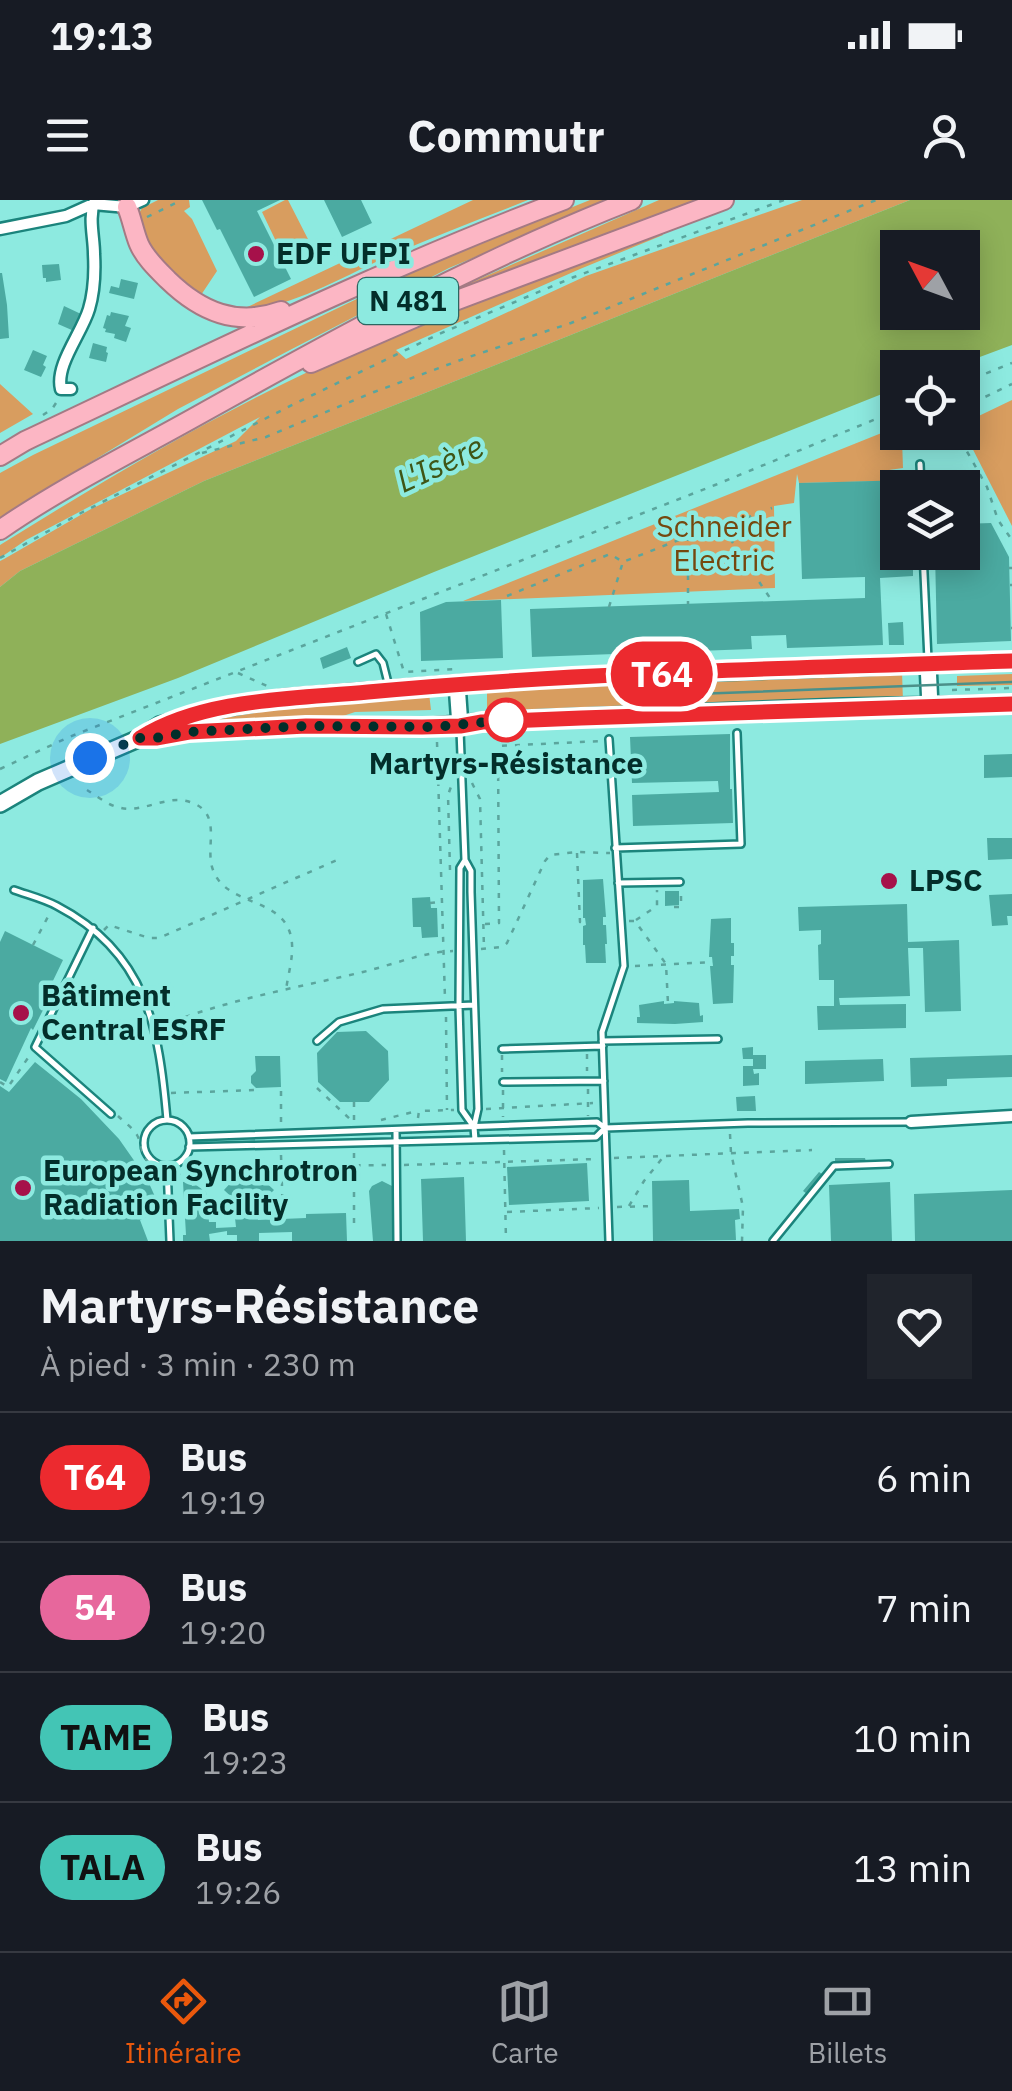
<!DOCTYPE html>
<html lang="fr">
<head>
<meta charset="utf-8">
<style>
	body { margin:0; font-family:"IBM Plex Sans",sans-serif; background:#20242c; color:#f1f3f6; height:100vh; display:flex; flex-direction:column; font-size:38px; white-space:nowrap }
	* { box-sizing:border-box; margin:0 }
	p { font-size:32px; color:#9ea1a6 }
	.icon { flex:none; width:55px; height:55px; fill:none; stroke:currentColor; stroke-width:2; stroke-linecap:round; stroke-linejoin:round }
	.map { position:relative; height:1041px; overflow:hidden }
	.details { display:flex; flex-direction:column; background:#171b24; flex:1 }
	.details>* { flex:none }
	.badge { padding:0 20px; border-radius:32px; font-size:35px; line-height:65px }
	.needle { width:65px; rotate:311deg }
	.buttons { position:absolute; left:880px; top:30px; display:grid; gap:20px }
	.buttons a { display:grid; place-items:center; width:100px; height:100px; border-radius:0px; background:#171b24; box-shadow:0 5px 25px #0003; font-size:50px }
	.you { position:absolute; width:50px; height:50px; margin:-25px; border:8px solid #fff; border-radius:50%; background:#1a73e8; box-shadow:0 0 0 15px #1a73e833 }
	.map>.badge { position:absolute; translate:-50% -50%; box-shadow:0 0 0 5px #fff }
	.round { display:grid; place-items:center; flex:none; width:105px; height:105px; border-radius:0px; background:#20242c }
	.headline { display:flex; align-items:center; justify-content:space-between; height:170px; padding:0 40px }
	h1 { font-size:48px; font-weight:700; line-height:75px }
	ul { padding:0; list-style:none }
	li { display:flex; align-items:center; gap:30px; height:130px; padding:0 40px; border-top:2px solid #363941 }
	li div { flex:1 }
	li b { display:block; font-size:38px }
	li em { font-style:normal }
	li .badge { min-width:110px; font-weight:700; text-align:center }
	.status { display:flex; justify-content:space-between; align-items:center; height:70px; padding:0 50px; background:#171b24; direction:ltr }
	.status svg { height:28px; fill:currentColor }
	header { display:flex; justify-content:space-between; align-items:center; height:130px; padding:0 40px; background:#171b24; font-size:45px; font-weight:700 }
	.dock { display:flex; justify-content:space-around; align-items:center; height:140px; border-top:2px solid #363941; background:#171b24; font-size:28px; color:#9ea1a6 }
	.dock a { display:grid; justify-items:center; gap:5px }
	.dock .on { color:#ea580c }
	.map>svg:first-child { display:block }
	.green { fill:#d89d5f }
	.water { fill:#8fb159; fill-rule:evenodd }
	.building { fill:#4baaa1 }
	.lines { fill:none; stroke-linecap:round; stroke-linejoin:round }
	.service-casing { stroke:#1b847c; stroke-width:10 }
	.minor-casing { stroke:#1b847c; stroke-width:15 }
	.secondary-casing { stroke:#1b847c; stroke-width:20 }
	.trunk-casing { stroke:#a47a84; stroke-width:22 }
	.path { stroke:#5ba59d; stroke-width:2.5; stroke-dasharray:5 8; stroke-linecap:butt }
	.service { stroke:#fff; stroke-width:5 }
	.minor { stroke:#fff; stroke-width:10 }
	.secondary { stroke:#fff; stroke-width:15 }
	.trunk { stroke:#fcb6c4; stroke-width:18 }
	.tram { stroke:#4b9089; stroke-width:2.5 }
	.line-casing { stroke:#fff; stroke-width:22 }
	.line { stroke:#ec2a2f; stroke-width:15 }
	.walk { stroke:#032e2a; stroke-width:10; stroke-dasharray:0 18 }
	.poi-dot { fill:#a6114a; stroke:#8deae0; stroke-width:4 }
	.stop-dot { fill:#fff; stroke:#ec2a2f; stroke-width:5 }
	.labels { text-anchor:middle; stroke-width:9; stroke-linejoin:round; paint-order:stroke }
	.shield { fill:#8deae0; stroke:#2c6661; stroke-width:2.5 }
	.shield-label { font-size:28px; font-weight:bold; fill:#032e2a }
	.poi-label { font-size:30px; font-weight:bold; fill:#032e2a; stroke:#8deae0; text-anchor:start }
	.park-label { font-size:30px; fill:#75480e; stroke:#8deae0 }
	.stop-label { font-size:30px; font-weight:bold; fill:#032e2a; stroke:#8deae0 }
	.water-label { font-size:32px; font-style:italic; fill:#3f5516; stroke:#8deae0 }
</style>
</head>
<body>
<div class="status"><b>19:13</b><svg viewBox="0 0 49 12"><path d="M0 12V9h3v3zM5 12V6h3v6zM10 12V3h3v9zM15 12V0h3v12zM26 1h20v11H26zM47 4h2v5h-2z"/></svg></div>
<header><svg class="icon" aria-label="menu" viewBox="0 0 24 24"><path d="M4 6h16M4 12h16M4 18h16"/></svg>Commutr<svg class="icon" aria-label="person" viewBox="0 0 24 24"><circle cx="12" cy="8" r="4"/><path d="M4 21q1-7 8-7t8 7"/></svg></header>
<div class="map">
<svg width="1012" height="1041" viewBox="0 0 1012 1041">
	<rect width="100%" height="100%" fill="#8deae0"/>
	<path class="green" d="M158,0H189L190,7L184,11L192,19L217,71L199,98L156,56L149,47L138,15L142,8Z
		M285,0H288L310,43L283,56L262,12Z
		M473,0H528C483,18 437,35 392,55C344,75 294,108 241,110Z
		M590,0H612L449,68L290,150L178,209L40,293L0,320V273L33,255L421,68Z
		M659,0H706L440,100L429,101Z
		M802,0H910L204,281L20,371L0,387V361L4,359L91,309L236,241L260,217L26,340L0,358V345C93,287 187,231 285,183C406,123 535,80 661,32L663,35L580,69L396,150L406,159L586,76Z
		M0,184L33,214L0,233Z
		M1012,200V326L963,230L962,224Z
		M889,230L891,239H902L903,268L889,270L888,281L799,283L797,274L794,303L774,306L775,388L463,401Z
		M902,472L903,501L487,511V489L559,486L569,482Z
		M1012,474V485L957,486V476Z
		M429,493L431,510L355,512L340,517L175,528L178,525L259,508Z"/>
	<path class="water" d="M910,0H1012V145L953,167L898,168L897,188L434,372L178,478L0,544V387L20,371L204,281ZM898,48H962V112H898Z"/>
	<path class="building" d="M202,0H280L257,11L291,79L254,97L220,29L217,30Z
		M324,0H361L372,23L342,37Z
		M59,64L61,80L46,82V78H43L42,65Z
		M0,73H2L7,105L9,138L0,139Z
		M121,79L138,83L134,99L109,93L111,86L119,88Z
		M64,106L81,114L74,131L58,124Z
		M111,112L129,116L125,126L131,128L126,142L114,138L115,134L105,132L106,129L103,128L107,115L110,116Z
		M93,143L107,147L106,152L108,153L106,162L89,158Z
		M33,150L47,156L43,165L46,167L41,177L24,170Z
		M910,280L911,288H898V352H913V376L880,378L883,445L787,448L786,435L751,436L752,449L532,457L530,409L865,398V377L802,379L799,283Z
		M991,323L1009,357L1011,441L937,444L935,352H962V324Z
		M501,400L503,458L421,461L420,412L446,402Z
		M903,422L904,445H889L888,423Z
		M347,447L351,458L323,469L320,458Z
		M730,534V589H732L733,623L633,626L632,595L719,592L718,581L632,583L630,537Z
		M1012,554V577L984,578V555Z
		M987,638H1012V659L988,660Z
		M603,679L606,717H603V725H606L607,744H605L606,763H586L585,745H583V726L586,725L585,718H583V680Z
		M665,691H679V705L665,706Z
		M1012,694V716H1007L1008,725L992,726L989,695Z
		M430,697L431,708H437L438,737L422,738L421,727H413L412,698Z
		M907,704L908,742L959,740L961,811L925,812L923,748H908L910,796L839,798L840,805L906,804V828L818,830L817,806H834V780H819L818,745L821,744V730L799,731L798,707Z
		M731,718V743H734V756H731V765H734L733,803L713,804L710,766H713L712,757H709L711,719Z
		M5,731L63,760L50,787L53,788L49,798L33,830L31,828L6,882L0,879V742Z
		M664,801V804L674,803V801L699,803L700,816L703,815V822L675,824L637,823V817H640L639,805Z
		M366,831L388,851L389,880L369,902H340L318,882L317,853L337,832Z
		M753,847V855H766V869H753L754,874L759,873V885L743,886V866H753V859H743L742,848Z
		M1012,855V877L947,879V886L911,887L910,858Z
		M255,856H280L281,887L256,888L251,883V876L256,871Z
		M883,859L884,881L805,884V861Z
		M35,862L81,899L119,939L133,959L148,981L161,1010L140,1020L148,1041H0V886L9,892Z
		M755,896L756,911H737L736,897Z
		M835,958H865L866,962H835Z
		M587,963L589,1001L509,1005L507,967Z
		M819,972L822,974L807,994L803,991Z
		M260,977L274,990L265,999L263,997L258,1002V1020L306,1018V1014L346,1013L347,1041H292V1032L259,1033V1041H237V1035H227V1031L209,1034L210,1041H183V1035H186L183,982L191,981L192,986L196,985L206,992L209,1022H216V1028L236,1027L235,1018H231V1009L238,1007V1003L224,990L235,978Z
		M464,977L466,1041H423L421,979Z
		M689,980L690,1011L739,1009L740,1019L735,1020L736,1040L653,1041L652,981Z
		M382,981L394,987L396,1041H373L369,991L372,986Z
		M890,982L892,1041H831L829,985Z
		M1012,990V1041H915L914,994Z"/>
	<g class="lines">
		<defs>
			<path id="service" d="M920,264L921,288
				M923,352L928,460
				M358,462L376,454L383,463L389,487
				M460,530L465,660L471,671V692L478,909L474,927L475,940
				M615,648L741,644L737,533
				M465,660L460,668L459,806L462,910L474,927
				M618,683L680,682
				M14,690C28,695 44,699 57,706C147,753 159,828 167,920
				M93,728L35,847L111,914
				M317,841L339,822L383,809L474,805
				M602,841L718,839
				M502,849L603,846
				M503,882L604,881
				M144 943a23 23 0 1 1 46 0a23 23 0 1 1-46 0Z
				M396,931L397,1041
				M189,937L597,922L605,928L748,923L908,922
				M189,947L596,937L605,928
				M167,966L170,1041
				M609,1041L602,832L624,766L609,539
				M773,1041L834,966L889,964"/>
			<path id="minor" d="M0,29L66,16L93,4L127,7L143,0
				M71,189H61C55,165 82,133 89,109C94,92 95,72 94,54C94,36 88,18 95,0
				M911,922L1012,916"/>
			<path id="secondary" d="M928,463L930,507
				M457,484L460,526
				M140,538H155L189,532L306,526L422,527L506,520L843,507L1012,504
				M0,604L38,582L140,538L160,525L224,508L283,498L457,484L579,477L1012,461"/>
			<path id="trunk" d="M127,7C132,19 134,32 139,44C145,58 158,70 168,80C201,112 237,127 281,111
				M311,163L444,105L724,0
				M0,256L25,241C203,157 379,70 564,0
				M0,330C62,287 131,253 197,216C340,136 479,60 632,0"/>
		</defs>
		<use href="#service" class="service-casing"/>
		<use href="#minor" class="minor-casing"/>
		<use href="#secondary" class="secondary-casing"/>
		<use href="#trunk" class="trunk-casing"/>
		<path class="path" d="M147,17L182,0
			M962,183L1012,163
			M962,208L1012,184
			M43,215L52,209L58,200
			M919,232L920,257
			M919,239L931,237L965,248L987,287L998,320L1012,340
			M202,253L266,237L374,192L466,158L571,123L876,0
			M723,328L772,401
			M688,336V404
			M0,358L79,314L294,204L439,134L574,77L784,0
			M1009,368H1012
			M1010,385H1012
			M507,396L610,354L623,362L719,324L723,327L772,308
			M609,407L622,365
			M386,414L404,472L457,469V472
			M1011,428H1012
			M238,473L267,486
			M952,490L1012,488
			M437,542L445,799
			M0,569L69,537L715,285L898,210
			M472,583L480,599L484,749
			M87,590C97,596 109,606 121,608C143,613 168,594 190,602C224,613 204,647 213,670C227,709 289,695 292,744C293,759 288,775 286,790
			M577,653L580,722L585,721
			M450,670L448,595L452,584
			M430,703L440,702
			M674,707H681V691
			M636,720L657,706V690
			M629,721H635L666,764L668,804
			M485,724L499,723L498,546L603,541
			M104,730L109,725L149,738H159L337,660
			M33,745L51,711
			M481,749L502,747L507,743L545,661L550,655L577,652L610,653
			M635,766L713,762
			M446,817L447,910
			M161,826C226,800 295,788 363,772C392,765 423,752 453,751
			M587,854V871
			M502,855V872
			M0,882L8,887L30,855
			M317,888L352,921
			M588,889V916
			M503,890V917
			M171,893L257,890
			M354,902V921
			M486,909L593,903
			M118,916C123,921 133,928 137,935C146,952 136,958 161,969
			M418,918L419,911L454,910
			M381,920L417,911
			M281,922V889
			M730,934L731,953L743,1007L742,1041
			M504,950L506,1041
			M354,953V1031
			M281,955L283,1019
			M614,958L812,950
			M404,965L596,959
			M176,976L192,967L386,965
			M149,984L159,980
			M629,1006L644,981L664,956
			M617,1007L653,1006
			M507,1012L599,1008
			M152,1014L159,1024"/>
		<use href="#service" class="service"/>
		<use href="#minor" class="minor"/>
		<use href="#secondary" class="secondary"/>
		<use href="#trunk" class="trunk"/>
		<path class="tram" d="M695,494L1012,482"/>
	</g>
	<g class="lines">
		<defs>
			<path id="line" d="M1012,461C797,468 582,472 368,492C295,499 203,498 140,538H156L189,532L306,526L422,527L460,526L482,522L581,518L1012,504"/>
		</defs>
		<use href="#line" class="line-casing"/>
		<use href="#line" class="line"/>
		<path class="walk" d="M90,558L140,538H156L189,532L306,526L436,527L506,520"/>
	</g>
	<g class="poi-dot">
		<circle cx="256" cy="54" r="10"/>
		<circle cx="889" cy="681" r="10"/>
		<circle cx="21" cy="813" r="10"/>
		<circle cx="23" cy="988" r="10"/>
	</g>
	<circle class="stop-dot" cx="506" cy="520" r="20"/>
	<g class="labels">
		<rect class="shield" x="358" y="78" width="100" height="46" rx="8"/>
		<g class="shield-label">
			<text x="408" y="111">N 481</text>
		</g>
		<g class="poi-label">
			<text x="276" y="64">EDF UFPI</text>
			<text x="909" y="691">LPSC</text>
			<text x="41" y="806">Bâtiment<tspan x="41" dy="34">Central ESRF</tspan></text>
			<text x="43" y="981">European Synchrotron<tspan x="43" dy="34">Radiation Facility</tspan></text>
		</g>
		<g class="park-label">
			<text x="724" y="337">Schneider<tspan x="724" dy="34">Electric</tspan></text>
		</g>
		<g class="stop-label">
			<text x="506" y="574">Martyrs-Résistance</text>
		</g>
		<g class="water-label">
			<text transform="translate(440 264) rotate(-25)" y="11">L'Isère</text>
		</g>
	</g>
</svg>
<div class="buttons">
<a><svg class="needle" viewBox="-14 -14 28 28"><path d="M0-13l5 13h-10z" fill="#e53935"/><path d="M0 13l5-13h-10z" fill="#9ea1a6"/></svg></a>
<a><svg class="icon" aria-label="locate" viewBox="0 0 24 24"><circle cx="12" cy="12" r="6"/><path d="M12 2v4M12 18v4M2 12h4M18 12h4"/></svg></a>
<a><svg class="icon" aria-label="layers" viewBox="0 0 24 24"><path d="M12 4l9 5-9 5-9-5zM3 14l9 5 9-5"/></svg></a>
</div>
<div class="you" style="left:90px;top:558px"></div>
<b class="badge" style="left:662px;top:474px;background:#ec2a2f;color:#fff">T64</b>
</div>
<section class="details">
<div class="headline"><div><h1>Martyrs-Résistance</h1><p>À pied · 3 min · 230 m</p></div><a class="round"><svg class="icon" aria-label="heart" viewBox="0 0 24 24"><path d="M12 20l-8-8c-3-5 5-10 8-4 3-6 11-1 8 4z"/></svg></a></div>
<ul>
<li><span class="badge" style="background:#ec2a2f;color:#fff">T64</span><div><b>Bus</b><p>19:19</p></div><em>6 min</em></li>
<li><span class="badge" style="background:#e7679c;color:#fff">54</span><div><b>Bus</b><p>19:20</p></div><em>7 min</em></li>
<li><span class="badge" style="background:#43c5b5;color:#111">TAME</span><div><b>Bus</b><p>19:23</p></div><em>10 min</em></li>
<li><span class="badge" style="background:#43c5b5;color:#111">TALA</span><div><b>Bus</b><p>19:26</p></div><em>13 min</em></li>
</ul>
</section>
<nav class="dock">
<a class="on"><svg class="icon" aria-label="directions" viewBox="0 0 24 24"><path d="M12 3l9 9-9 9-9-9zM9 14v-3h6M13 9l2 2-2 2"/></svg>Itinéraire</a>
<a><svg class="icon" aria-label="map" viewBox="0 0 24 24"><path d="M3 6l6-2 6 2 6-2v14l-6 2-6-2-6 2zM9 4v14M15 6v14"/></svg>Carte</a>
<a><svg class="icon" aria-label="tickets" viewBox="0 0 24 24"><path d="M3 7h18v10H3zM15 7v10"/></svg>Billets</a>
</nav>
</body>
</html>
